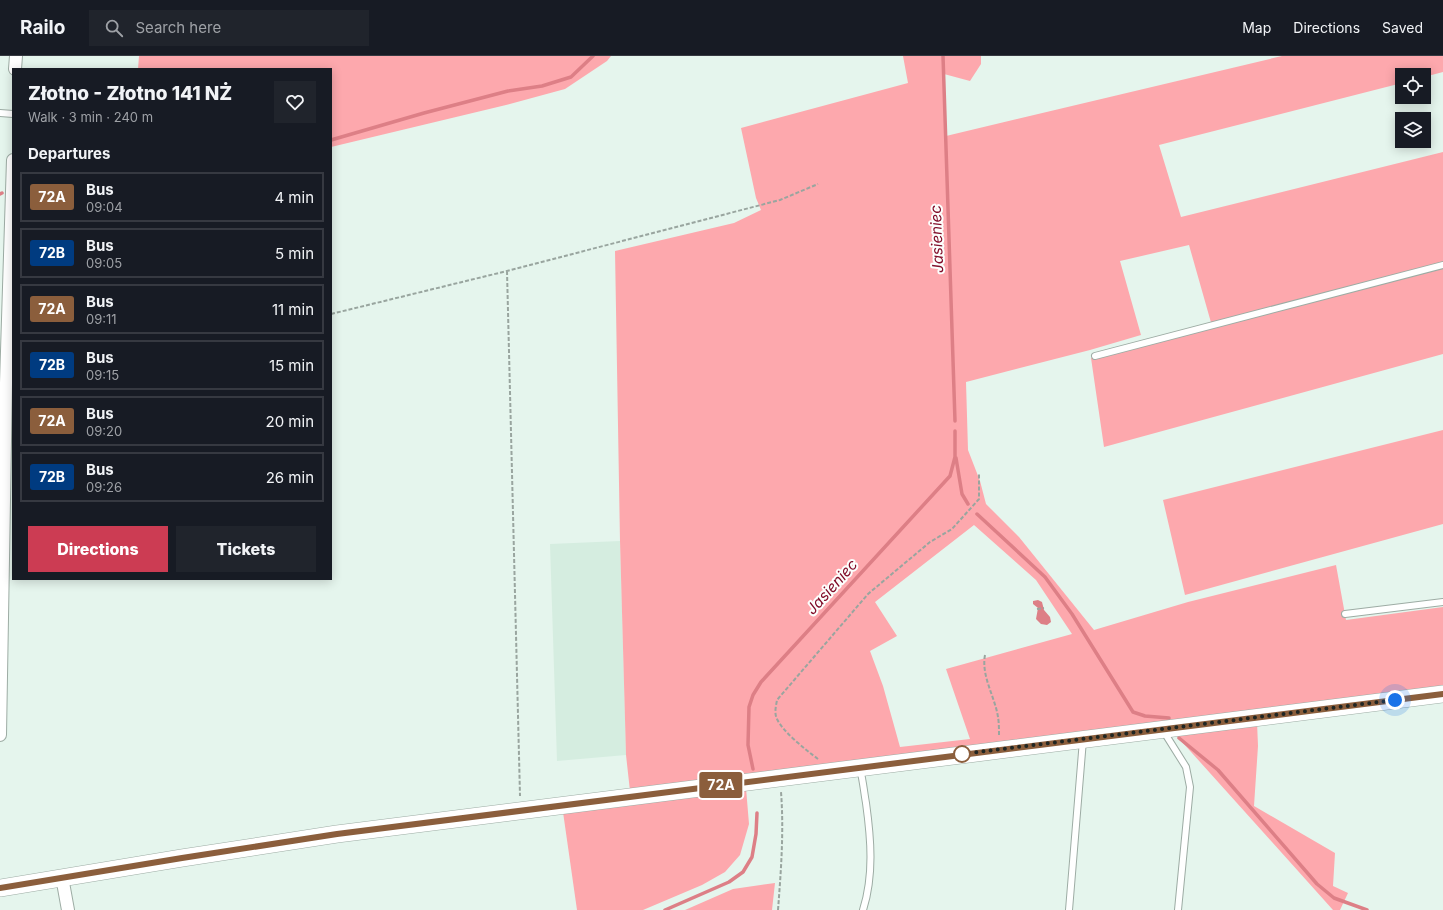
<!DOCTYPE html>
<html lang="en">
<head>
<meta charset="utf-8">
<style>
	body { margin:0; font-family:Inter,sans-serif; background:#20242c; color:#f1f3f6; height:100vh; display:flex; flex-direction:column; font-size:15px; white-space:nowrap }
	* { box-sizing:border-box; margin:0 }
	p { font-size:13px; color:#9ea1a6 }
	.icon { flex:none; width:22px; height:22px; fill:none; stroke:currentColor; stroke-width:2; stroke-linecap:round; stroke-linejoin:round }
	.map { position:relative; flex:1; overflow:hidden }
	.details { position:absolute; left:12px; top:12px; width:320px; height:512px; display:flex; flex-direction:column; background:#171b24; border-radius:0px; box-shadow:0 2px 10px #0003 }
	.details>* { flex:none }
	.badge { padding:0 8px; border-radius:3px; font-size:14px; line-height:26px }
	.buttons { position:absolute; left:1395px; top:12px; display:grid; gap:8px }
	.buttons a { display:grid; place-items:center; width:36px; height:36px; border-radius:0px; background:#171b24; box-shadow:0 2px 10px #0003; font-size:20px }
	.you { position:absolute; width:20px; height:20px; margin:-10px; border:3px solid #fff; border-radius:50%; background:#1a73e8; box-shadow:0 0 0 6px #1a73e833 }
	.map>.badge { position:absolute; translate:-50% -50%; box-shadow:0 0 0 2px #fff }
	h2 { padding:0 16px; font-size:15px; line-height:36px }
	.round { display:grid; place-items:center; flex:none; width:42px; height:42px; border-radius:0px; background:#20242c }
	.headline { display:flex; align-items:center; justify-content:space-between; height:68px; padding:0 16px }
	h1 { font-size:19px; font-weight:800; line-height:30px }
	.button { display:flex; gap:8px; margin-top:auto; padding:8px 16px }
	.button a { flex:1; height:46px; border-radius:0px; background:#cc3c53; color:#fff; font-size:16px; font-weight:800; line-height:46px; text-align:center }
	.button a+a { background:#20242c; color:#f1f3f6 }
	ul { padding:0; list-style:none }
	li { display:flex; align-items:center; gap:12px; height:50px; margin:0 8px 6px; padding:0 8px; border:2px solid #363941; border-radius:0px }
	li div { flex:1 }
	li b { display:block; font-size:15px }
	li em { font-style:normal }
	li .badge { min-width:44px; font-weight:700; text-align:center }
	header { display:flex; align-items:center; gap:24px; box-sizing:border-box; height:56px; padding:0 20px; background:#171b24; border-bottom:1px solid #363941 }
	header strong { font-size:19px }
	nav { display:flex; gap:22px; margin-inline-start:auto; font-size:14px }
	.search { width:280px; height:36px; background:#20242c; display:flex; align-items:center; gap:10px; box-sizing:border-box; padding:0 14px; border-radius:0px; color:#9ea1a6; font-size:15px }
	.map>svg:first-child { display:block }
	.built { fill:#d5ede0 }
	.green { fill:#fda8ad; fill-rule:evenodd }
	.water { fill:#dd7f86 }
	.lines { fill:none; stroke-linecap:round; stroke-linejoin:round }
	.stream { stroke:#dd7f86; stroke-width:3.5 }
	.lane-casing { stroke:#9daca4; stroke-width:8 }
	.street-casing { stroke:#9daca4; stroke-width:14 }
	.secondary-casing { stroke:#9daca4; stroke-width:18 }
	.path { stroke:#99a59f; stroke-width:2; stroke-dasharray:4 2; stroke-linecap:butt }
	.lane { stroke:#fff; stroke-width:6 }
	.street { stroke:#fff; stroke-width:12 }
	.secondary { stroke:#fff; stroke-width:17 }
	.line-casing { stroke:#fff; stroke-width:9 }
	.line { stroke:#8b5e3c; stroke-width:6 }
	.walk { stroke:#202623; stroke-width:4; stroke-dasharray:0 7.2 }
	.stop-dot { fill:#fff; stroke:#8b5e3c; stroke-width:2 }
	.labels { text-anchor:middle; stroke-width:4; stroke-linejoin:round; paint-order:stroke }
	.water-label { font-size:15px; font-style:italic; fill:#810d29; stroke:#fcfffd }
</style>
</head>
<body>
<header>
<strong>Railo</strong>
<div class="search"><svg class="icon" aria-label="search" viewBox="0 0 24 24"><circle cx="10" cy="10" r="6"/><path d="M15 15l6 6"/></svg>Search here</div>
<nav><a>Map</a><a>Directions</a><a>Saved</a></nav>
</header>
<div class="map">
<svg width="1443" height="854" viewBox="0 0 1443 854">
	<rect width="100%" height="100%" fill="#e5f5ed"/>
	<path class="built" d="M620,485L626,699L557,705L550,488Z"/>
	<path class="green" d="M139,0H611L607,5L565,33L506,49L331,91V13H138Z
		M903,0H981V8L970,25L944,18L946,80L1282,0H1443V16L1424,21V19H1402V27L1159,89L1181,161L1443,96V298L1104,391L1091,302L1212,270L1189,189L1120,205L1141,279L1090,294L966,326L968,394L980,425L986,448L1019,481L1094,574L1188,546L1336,509L1346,564L1443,551V632L630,735L626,699L620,485L615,195L734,167L761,154L756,142L741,72L908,27ZM974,469L1036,524L1072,578L946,613L970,683L900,691L883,630L870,595L897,580L875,546Z
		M1443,374V468L1185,539L1163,444Z
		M1257,666L1258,690L1254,750L1335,797L1333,830L1348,837L1340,854H1333L1174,677Z
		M746,732L749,768L740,799L725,816L702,829L643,854H577L563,756Z
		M775,827L772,854H685L733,833Z"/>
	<path class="water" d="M1038,544L1042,546L1044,554L1050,561L1051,566L1047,569L1041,568L1036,563L1038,552L1033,548V545Z"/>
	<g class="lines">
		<path class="stream" d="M943,0L955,365
			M331,84L424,57L508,35L542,30L571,21L593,0
			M0,138L2,137
			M956,402L962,438L968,448
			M977,458L1045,521L1072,558L1133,656L1145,660L1169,662
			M1179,682L1218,714L1317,828L1334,842L1367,854
			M753,713L748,689L749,651L753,639L761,626L950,420L955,401V375
			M665,854L729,826L743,816L752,801L756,778L757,757"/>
		<defs>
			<path id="lane" d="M0,57L13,58
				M1095,300L1443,209
				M1345,558L1443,546
				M1164,676L1186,711L1190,731L1178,854
				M860,713C863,724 864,736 866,747C871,783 874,819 863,854
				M1069,854L1083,684"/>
			<path id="street" d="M15,13L16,0
				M0,679L6,327L13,104
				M62,821L68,854"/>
			<path id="secondary" d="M0,832L182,802L337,778L1443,638"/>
		</defs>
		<use href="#lane" class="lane-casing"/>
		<use href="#street" class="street-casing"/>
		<use href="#secondary" class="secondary-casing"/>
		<path class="path" d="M507,215L520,740
			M331,258L507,215L780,144L818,128
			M1037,553L1044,552
			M985,599C981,620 995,641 998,661C999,667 999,674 999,680
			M818,703C806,694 783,676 777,663C774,657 776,650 777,644L868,538L930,486L952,473L979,443V418
			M778,854C781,815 784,775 781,736"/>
		<use href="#lane" class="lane"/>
		<use href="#street" class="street"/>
		<use href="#secondary" class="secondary"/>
	</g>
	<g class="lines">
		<defs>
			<path id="line" d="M0,832L182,802L337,778L1443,638"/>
		</defs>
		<use href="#line" class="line-casing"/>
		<use href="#line" class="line"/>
		<path class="walk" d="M962,698L1395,644"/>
	</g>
	<circle class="stop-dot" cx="962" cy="698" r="8"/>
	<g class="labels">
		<g class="water-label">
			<text transform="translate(937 183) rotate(-92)" y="5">Jasieniec</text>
			<text transform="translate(832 531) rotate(-48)" y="5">Jasieniec</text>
		</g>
	</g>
</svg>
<div class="buttons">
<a><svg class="icon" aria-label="locate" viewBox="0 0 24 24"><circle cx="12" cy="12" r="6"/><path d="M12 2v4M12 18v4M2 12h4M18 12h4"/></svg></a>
<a><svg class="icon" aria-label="layers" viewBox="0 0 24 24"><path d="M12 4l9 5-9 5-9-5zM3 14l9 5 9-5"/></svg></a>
</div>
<div class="you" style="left:1395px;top:644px"></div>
<b class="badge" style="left:721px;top:729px;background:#8b5e3c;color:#fff">72A</b>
<section class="details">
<div class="headline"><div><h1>Złotno - Złotno 141 NŻ</h1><p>Walk · 3 min · 240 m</p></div><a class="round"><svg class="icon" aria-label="heart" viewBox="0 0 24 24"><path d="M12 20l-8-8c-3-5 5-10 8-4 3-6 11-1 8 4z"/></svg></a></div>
<h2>Departures</h2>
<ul>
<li><span class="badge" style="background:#8b5e3c;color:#fff">72A</span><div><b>Bus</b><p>09:04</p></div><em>4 min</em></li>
<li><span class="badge" style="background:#003b80;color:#fff">72B</span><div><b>Bus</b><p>09:05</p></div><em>5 min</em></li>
<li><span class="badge" style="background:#8b5e3c;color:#fff">72A</span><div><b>Bus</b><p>09:11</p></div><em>11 min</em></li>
<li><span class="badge" style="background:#003b80;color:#fff">72B</span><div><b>Bus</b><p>09:15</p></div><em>15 min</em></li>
<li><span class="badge" style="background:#8b5e3c;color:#fff">72A</span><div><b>Bus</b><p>09:20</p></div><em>20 min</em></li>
<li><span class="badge" style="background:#003b80;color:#fff">72B</span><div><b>Bus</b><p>09:26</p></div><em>26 min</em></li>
</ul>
<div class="button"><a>Directions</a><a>Tickets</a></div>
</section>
</div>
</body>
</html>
